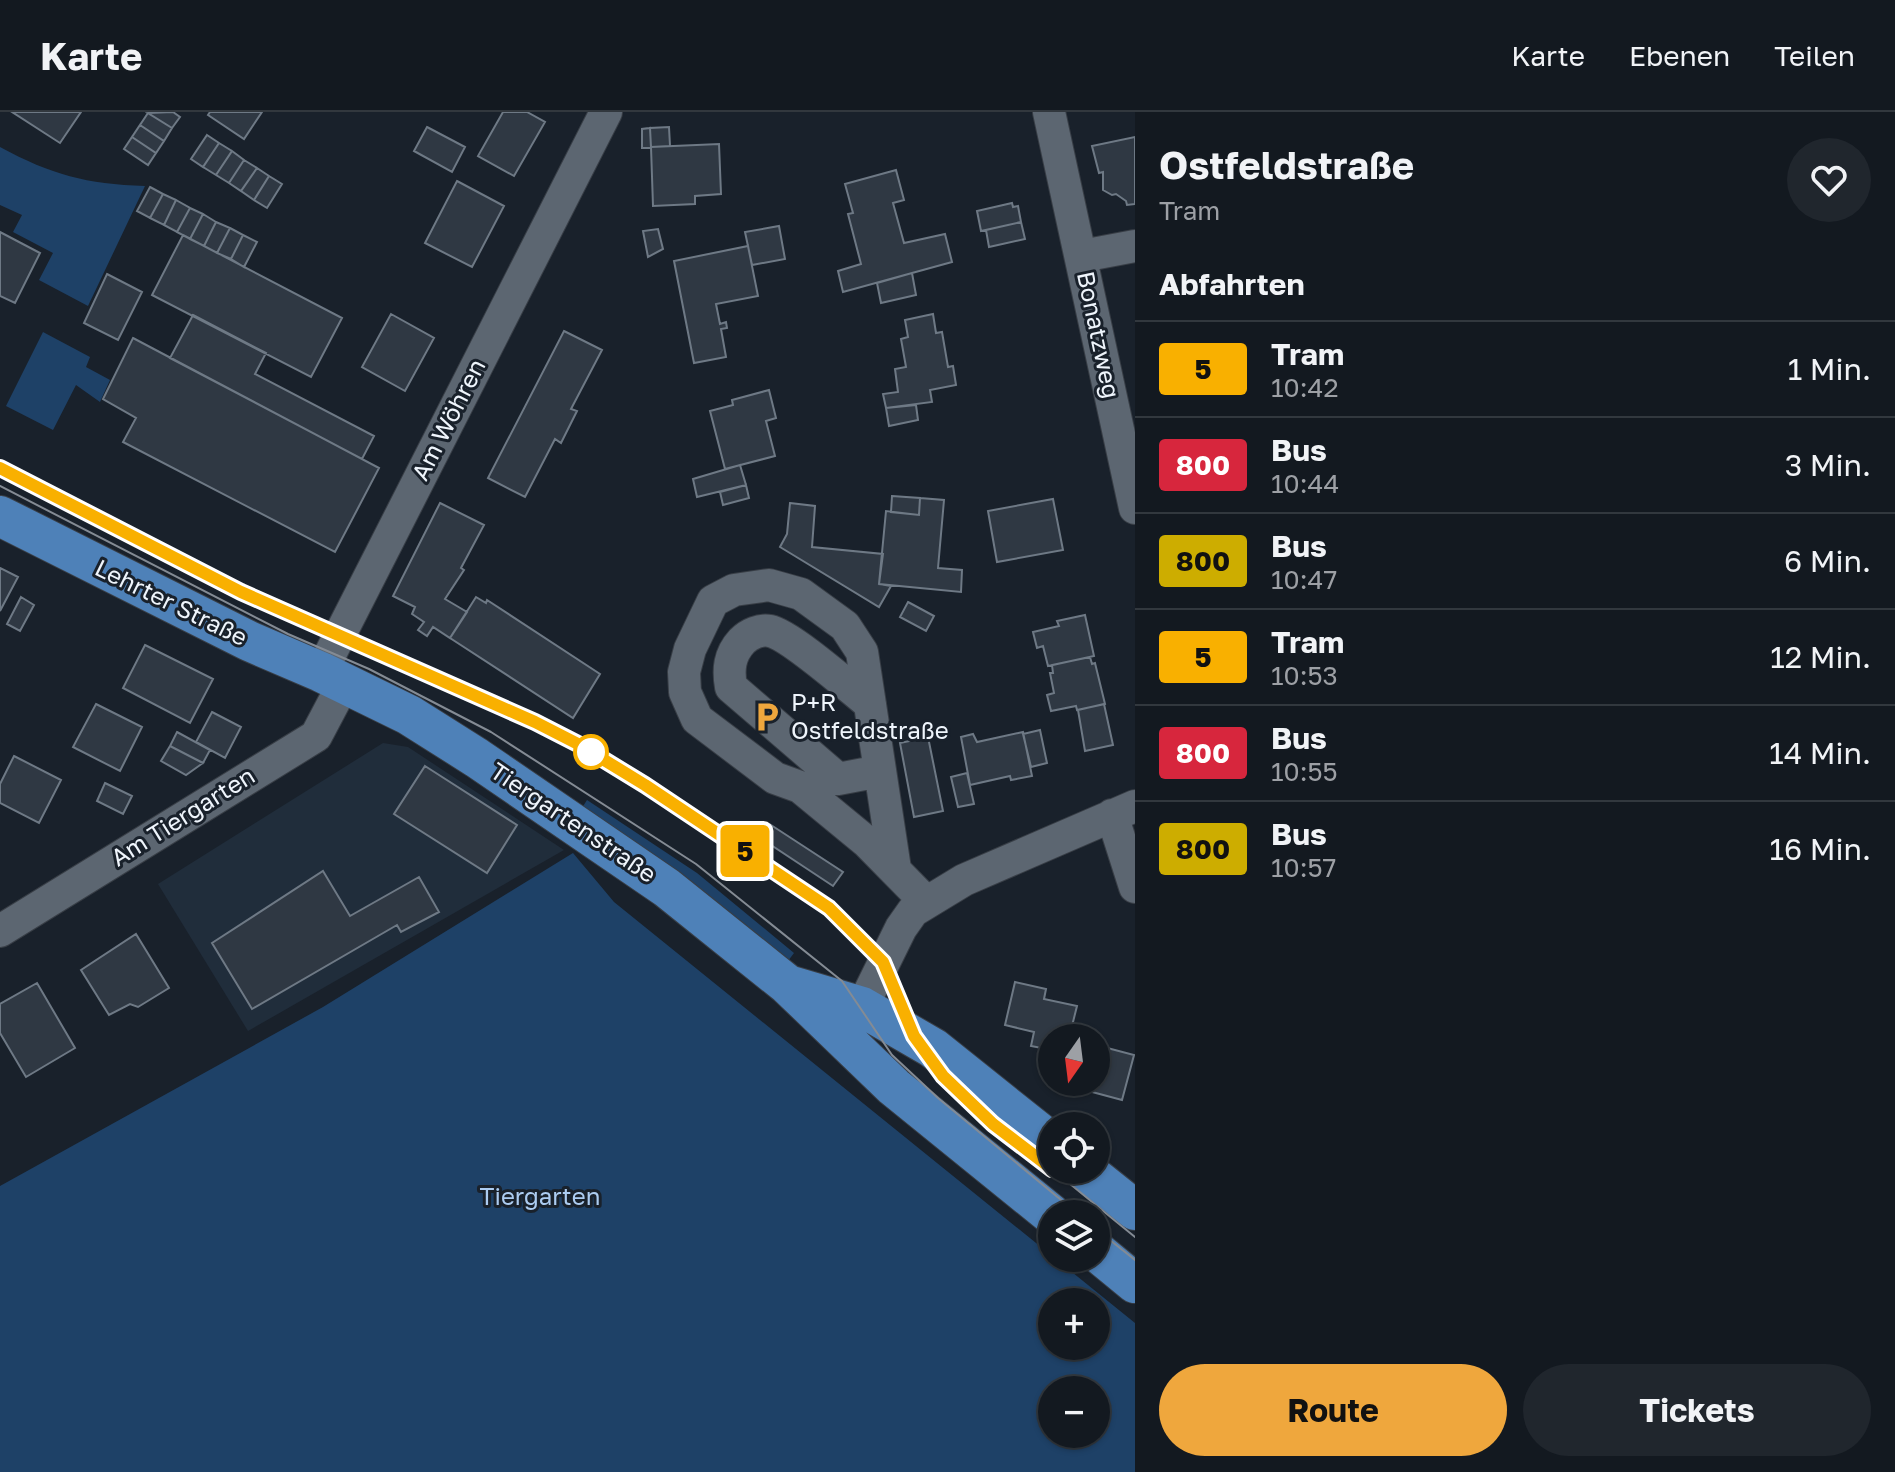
<!DOCTYPE html>
<html lang="de">
<head>
<meta charset="utf-8">
<style>
	body { margin:0; font-family:"Golos Text",sans-serif; background:#20262d; color:#f1f3f6; height:100vh; display:flex; flex-direction:column; font-size:30px; white-space:nowrap }
	* { box-sizing:border-box; margin:0 }
	p { font-size:26px; color:#9da0a5 }
	.icon { flex:none; width:44px; height:44px; fill:none; stroke:currentColor; stroke-width:2; stroke-linecap:round; stroke-linejoin:round }
	.map { position:relative; flex:1; overflow:hidden }
	.panel { display:flex; flex-direction:column; background:#131920; width:760px }
	.panel>* { flex:none }
	.badge { padding:0 16px; border-radius:6px; font-size:28px; line-height:52px }
	.needle { width:52px; rotate:194deg }
	.tools { position:absolute; left:1038px; top:912px; display:grid; gap:16px }
	.tools a { display:grid; place-items:center; width:72px; height:72px; border-radius:50%; background:#131920; box-shadow:0 2px 6px #0004,0 0 0 2px #32383e; font-size:40px }
	.map>.badge { position:absolute; translate:-50% -50%; box-shadow:0 0 0 4px #fff }
	h2 { padding:0 24px; font-size:30px; line-height:72px }
	.round { display:grid; place-items:center; flex:none; width:84px; height:84px; border-radius:42px; background:#20262d }
	.head { display:flex; align-items:center; justify-content:space-between; height:136px; padding:0 24px }
	h1 { font-size:38px; font-weight:700; line-height:60px }
	.primary-button { display:flex; gap:16px; margin-top:auto; padding:16px 24px }
	.primary-button a { flex:1; height:92px; border-radius:48px; background:#efa73d; color:#111; font-size:32px; font-weight:700; line-height:92px; text-align:center }
	.primary-button a+a { background:#20262d; color:#f1f3f6 }
	ul { padding:0; list-style:none }
	li { display:flex; align-items:center; gap:24px; height:96px; padding:0 24px; border-top:2px solid #32383e }
	li div { flex:1 }
	li b { display:block; font-size:30px }
	li em { font-style:normal }
	li .badge { min-width:88px; font-weight:700; text-align:center }
	header { display:flex; align-items:center; gap:48px; box-sizing:border-box; height:112px; padding:0 40px; background:#131920; border-bottom:2px solid #32383e }
	header strong { font-size:38px }
	nav { display:flex; gap:44px; margin-inline-start:auto; font-size:28px }
	main { display:flex; flex:1; min-height:0 }
	.map>svg:first-child { display:block }
	.built { fill:#202d3b }
	.green { fill:#1e4167; fill-rule:evenodd }
	.building { fill:#2f3843; stroke:#6e7985; stroke-width:2 }
	.lines { fill:none; stroke-linecap:round; stroke-linejoin:round }
	.minor-casing { stroke:#383e46; stroke-width:34 }
	.major-casing { stroke:#383e46; stroke-width:42 }
	.minor { stroke:#5c6671; stroke-width:32 }
	.major { stroke:#4e81b8; stroke-width:40 }
	.tram { stroke:#848b94; stroke-width:2 }
	.line-casing { stroke:#fff; stroke-width:18 }
	.line { stroke:#f9b000; stroke-width:12 }
	.stop-dot { fill:#fff; stroke:#f9b000; stroke-width:4 }
	.labels { text-anchor:middle; stroke-width:6; stroke-linejoin:round; paint-order:stroke }
	.street-label { font-size:24px; fill:#eff5fc; stroke:#19212b }
	.poi-label { font-size:24px; fill:#eff5fc; stroke:#19212b; text-anchor:start }
	.park-label { font-size:24px; fill:#acccf1; stroke:#19212b }
</style>
</head>
<body>
<header>
<strong>Karte</strong>
<nav><a>Karte</a><a>Ebenen</a><a>Teilen</a></nav>
</header>
<main>
<div class="map">
<svg width="1135" height="1360" viewBox="0 0 1135 1360">
	<rect width="100%" height="100%" fill="#19212b"/>
	<path class="built" d="M383,631L408,635L564,738L248,919L158,772Z"/>
	<path class="green" d="M0,35C52,63 86,72 145,74L88,194L39,168L53,141L13,120L22,103L0,93Z
		M43,220L90,245L86,255L110,268L100,290L76,273L53,318L6,294Z
		M587,688L697,761L794,841L788,849L580,699Z
		M573,741L614,790L1135,1211V1360H0V1074L323,895ZM1096,1190V1234H1052V1190ZM1096,1278V1322H1052V1278Z"/>
	<path class="building" d="M12,0H81L60,31Z
		M173,0L180,5L172,16L148,1Z
		M210,0H262L244,27L208,3Z
		M503,0H527L545,10L514,64L478,44Z
		M148,1L172,16L164,29L140,13Z
		M140,13L164,29L156,41L132,25Z
		M427,15L465,35L452,60L414,39Z
		M669,15L670,34L651,35L650,16Z
		M650,16L651,36H642V17Z
		M207,23L219,31L203,55L191,47Z
		M132,25L156,41L148,53L124,37Z
		M1135,25V92L1127,93L1126,89L1116,82L1112,83L1103,78V60L1099,61L1092,34Z
		M219,31L232,39L216,63L203,55Z
		M719,32L721,82L695,84V92L653,94L651,35Z
		M232,39L244,48L229,71L216,63Z
		M244,48L257,56L241,79L229,71Z
		M257,56L269,64L254,88L241,79Z
		M896,58L904,88L893,91L904,131L945,122L952,150L843,180L838,159L861,152L848,102L853,101L845,72Z
		M269,64L282,72L267,96L254,88Z
		M457,69L504,94L472,155L425,131Z
		M150,75L163,82L150,106L137,99Z
		M163,82L176,88L164,113L150,106Z
		M176,88L190,96L177,120L164,113Z
		M1012,91L1013,95L1018,94L1021,110L981,119L977,99Z
		M190,96L203,102L190,127L177,120Z
		M203,102L216,110L204,134L190,127Z
		M216,110L230,116L217,141L204,134Z
		M1021,110L1025,127L989,135L986,118Z
		M779,114L785,147L752,153L745,120Z
		M230,116L243,123L231,147L217,141Z
		M658,117L663,137L648,145L643,119Z
		M0,120L40,141L15,191L0,184Z
		M183,123L342,206L311,265L152,183Z
		M243,123L257,130L244,155L231,147Z
		M748,134L758,184L716,192L720,212L726,210L727,216L721,217L726,245L694,251L674,149Z
		M912,161L916,183L881,191L877,171Z
		M107,162L142,180L118,228L84,211Z
		M391,202L434,226L405,279L362,255Z
		M933,202L936,221L942,220L948,255L953,254L956,273L930,278L932,290L886,296L883,282L898,280L895,257L906,255L901,227L908,225L905,208Z
		M193,203L266,241L255,262L374,324L362,347L170,246Z
		M564,219L602,238L571,297L577,299L561,331L555,327L525,385L488,366Z
		M133,226L379,356L335,440L123,330L136,306L103,287Z
		M769,278L776,306L766,309L775,344L725,357L710,299L733,293L732,288Z
		M916,293L918,308L889,314L886,296Z
		M740,353L746,373L697,385L693,367Z
		M746,373L749,386L723,393L720,380Z
		M892,384L920,386L919,403L891,400Z
		M920,386L944,388L938,456L962,458L961,480L879,472L886,399L919,403Z
		M1053,387L1063,438L997,450L988,399Z
		M440,391L484,413L461,456L464,458L445,487L467,500L450,526L433,515L427,524L418,518L424,510L412,502L415,495L393,484Z
		M790,391L815,394L812,435L883,442L879,472L891,474L879,495L780,435L787,422Z
		M0,456L18,465L0,499Z
		M21,485L34,493L20,519L7,512Z
		M476,485L486,491L487,488L600,562L573,606L450,526Z
		M908,490L934,504L926,519L900,505Z
		M1085,503L1094,544L1048,554L1043,534L1037,536L1033,520L1059,514L1057,509Z
		M145,533L213,567L190,611L123,576Z
		M1090,545L1092,552L1095,551L1105,592L1077,598L1076,594L1051,599L1047,583L1054,581L1050,561H1053L1052,553Z
		M96,592L142,615L120,659L73,635Z
		M1104,592L1113,633L1085,639L1078,598Z
		M212,600L241,615L225,646L196,630Z
		M1040,618L1047,651L1031,655L1023,622Z
		M177,620L210,638L203,651L170,634Z
		M1023,620L1032,664L1011,668L1010,664L970,673L961,625L973,622L977,630Z
		M928,625L943,699L914,705L900,631Z
		M170,634L203,651L186,663L161,649Z
		M14,644L61,668L39,711L0,691V672Z
		M425,654L517,713L487,761L394,702Z
		M967,661L974,692L958,695L951,665Z
		M105,671L132,684L123,702L97,689Z
		M771,713L843,760L833,774L762,727Z
		M323,759L350,804L419,765L439,800L401,820L397,813L252,897L212,831Z
		M136,822L169,876L138,895L130,892L109,903L81,858Z
		M1015,870L1046,877L1044,887L1077,894L1069,926H1052V938L1031,934L1034,920L1005,913Z
		M37,871L75,936L26,965L0,921V892Z
		M1096,933L1134,943L1122,988L1081,977L1083,970H1096Z"/>
	<g class="lines">
		<defs>
			<path id="minor" d="M1049,0L1135,396
				M1082,144L1135,134
				M321,560L606,0
				M870,592C850,576 790,523 770,519C760,517 749,522 742,529C729,543 728,558 731,575L838,667L880,659
				M1112,703L1135,775
				M895,757L862,540L845,514L801,482L769,473L734,478L713,489L690,537L684,560L685,580L697,607L775,666L800,675L868,731L926,790
				M0,819L316,624L344,571
				M848,912L862,895L901,816L913,799L964,768L1135,694"/>
			<path id="major" d="M0,404L249,529L321,560L409,603L477,646L667,776L788,873L894,975L1052,1103
				M791,874L862,895L933,936L1052,1031
				M1085,1058L1135,1098
				M1096,1139L1135,1171"/>
		</defs>
		<use href="#minor" class="minor-casing"/>
		<use href="#major" class="major-casing"/>
		<use href="#minor" class="minor"/>
		<use href="#major" class="major"/>
		<path class="tram" d="M0,356L241,480L535,610L645,673L829,796L883,850L914,924L943,964L993,1012L1052,1057
			M0,374L288,522L369,557L491,620L696,752L842,869L892,943L938,986L1078,1102
			M1053,1058L1135,1125
			M1096,1117L1135,1148"/>
	</g>
	<g class="lines">
		<defs>
			<path id="line" d="M0,356L241,480L535,610L578,632L645,673L829,796L883,850L914,924L943,964L993,1012L1052,1057"/>
		</defs>
		<use href="#line" class="line-casing"/>
		<use href="#line" class="line"/>
	</g>
	<defs>
		<symbol id="parking-bare" viewBox="-9 -9 18 18"><path d="M-3.5-5.5H1a3.5 3.5 0 0 1 0 7H-1V5.5H-3.5ZM-1-3.4V-.6H.8a1.4 1.4 0 0 0 0-2.8Z" fill="#efa73d" stroke="#19212b" stroke-width="2.5" paint-order="stroke"/></symbol>
	</defs>
	<g fill-rule="evenodd">
		<use href="#parking-bare" x="745" y="583" width="44" height="44"/>
	</g>
	<circle class="stop-dot" cx="591" cy="640" r="16"/>
	<g class="labels">
		<g class="street-label">
			<text transform="translate(1098 223) rotate(78)" y="8">Bonatzweg</text>
			<text transform="translate(449 308) rotate(-63)" y="8">Am Wöhren</text>
			<text transform="translate(171 491) rotate(26)" y="8">Lehrter Straße</text>
			<text transform="translate(183 705) rotate(-32)" y="8">Am Tiergarten</text>
			<text transform="translate(573 711) rotate(34)" y="8">Tiergartenstraße</text>
		</g>
		<g class="poi-label">
			<text x="791" y="599">P+R<tspan x="791" dy="28">Ostfeldstraße</tspan></text>
		</g>
		<g class="park-label">
			<text x="540" y="1093">Tiergarten</text>
		</g>
	</g>
</svg>
<div class="tools">
<a><svg class="needle" viewBox="-14 -14 28 28"><path d="M0-13l5 13h-10z" fill="#e53935"/><path d="M0 13l5-13h-10z" fill="#9da0a5"/></svg></a>
<a><svg class="icon" aria-label="locate" viewBox="0 0 24 24"><circle cx="12" cy="12" r="6"/><path d="M12 2v4M12 18v4M2 12h4M18 12h4"/></svg></a>
<a><svg class="icon" aria-label="layers" viewBox="0 0 24 24"><path d="M12 4l9 5-9 5-9-5zM3 14l9 5 9-5"/></svg></a>
<a>+</a>
<a>−</a>
</div>
<b class="badge" style="left:745px;top:739px;background:#f9b000;color:#111">5</b>
</div>
<section class="panel">
<div class="head"><div><h1>Ostfeldstraße</h1><p>Tram</p></div><a class="round"><svg class="icon" aria-label="heart" viewBox="0 0 24 24"><path d="M12 20l-8-8c-3-5 5-10 8-4 3-6 11-1 8 4z"/></svg></a></div>
<h2>Abfahrten</h2>
<ul>
<li><span class="badge" style="background:#f9b000;color:#111">5</span><div><b>Tram</b><p>10:42</p></div><em>1 Min.</em></li>
<li><span class="badge" style="background:#d7263d;color:#fff">800</span><div><b>Bus</b><p>10:44</p></div><em>3 Min.</em></li>
<li><span class="badge" style="background:#cdad00;color:#111">800</span><div><b>Bus</b><p>10:47</p></div><em>6 Min.</em></li>
<li><span class="badge" style="background:#f9b000;color:#111">5</span><div><b>Tram</b><p>10:53</p></div><em>12 Min.</em></li>
<li><span class="badge" style="background:#d7263d;color:#fff">800</span><div><b>Bus</b><p>10:55</p></div><em>14 Min.</em></li>
<li><span class="badge" style="background:#cdad00;color:#111">800</span><div><b>Bus</b><p>10:57</p></div><em>16 Min.</em></li>
</ul>
<div class="primary-button"><a>Route</a><a>Tickets</a></div>
</section>
</main>
</body>
</html>
